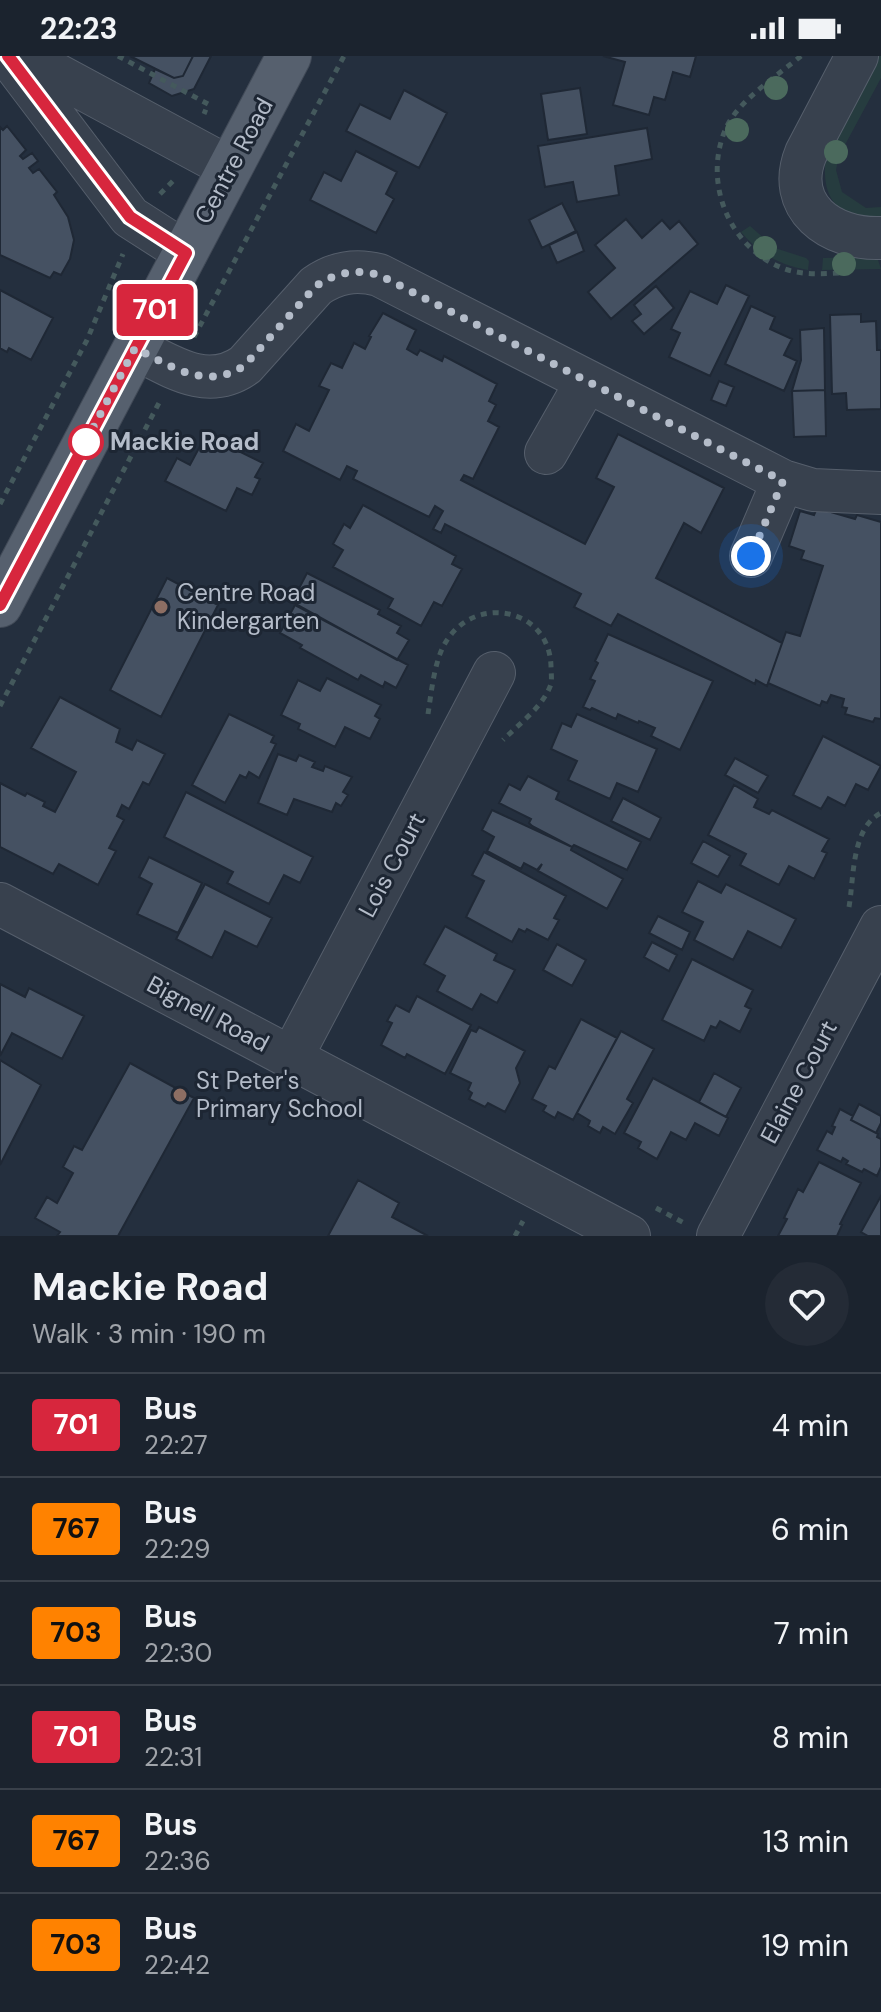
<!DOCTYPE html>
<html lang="en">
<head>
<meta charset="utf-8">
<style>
	body { margin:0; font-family:"DM Sans",sans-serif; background:#242b36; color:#f1f3f6; height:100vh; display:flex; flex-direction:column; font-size:30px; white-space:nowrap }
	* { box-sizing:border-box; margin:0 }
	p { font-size:26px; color:#a0a4aa }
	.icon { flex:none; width:44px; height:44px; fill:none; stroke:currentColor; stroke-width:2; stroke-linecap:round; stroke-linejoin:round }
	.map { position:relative; height:1180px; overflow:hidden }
	.details { display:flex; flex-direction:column; background:#1b232e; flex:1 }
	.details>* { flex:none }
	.badge { padding:0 16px; border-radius:6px; font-size:28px; line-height:52px }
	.you { position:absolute; width:40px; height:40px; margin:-20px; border:6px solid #fff; border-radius:50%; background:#1a73e8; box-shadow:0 0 0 12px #1a73e833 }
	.map>.badge { position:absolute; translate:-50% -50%; box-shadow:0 0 0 4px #fff }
	.round { display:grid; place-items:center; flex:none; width:84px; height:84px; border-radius:42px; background:#242b36 }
	.summary { display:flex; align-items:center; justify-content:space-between; height:136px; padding:0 32px }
	h1 { font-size:38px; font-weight:700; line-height:60px }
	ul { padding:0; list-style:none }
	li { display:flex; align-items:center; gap:24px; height:104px; padding:0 32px; border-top:2px solid #39404a }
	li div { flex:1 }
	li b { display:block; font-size:30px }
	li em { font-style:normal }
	li .badge { min-width:88px; font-weight:700; text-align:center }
	.status { display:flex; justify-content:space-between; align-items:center; height:56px; padding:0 40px; background:#1b232e; direction:ltr }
	.status svg { height:22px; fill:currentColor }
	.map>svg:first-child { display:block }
	.green { fill:#263c3f }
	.building { fill:#455162; stroke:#1f2835; stroke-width:2 }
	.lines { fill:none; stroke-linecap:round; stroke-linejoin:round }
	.minor-casing { stroke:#565f6c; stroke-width:44 }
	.major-casing { stroke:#414a57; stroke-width:46 }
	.path { stroke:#44595c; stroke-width:5; stroke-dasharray:6 6; stroke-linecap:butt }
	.minor { stroke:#38414e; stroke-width:42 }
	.major { stroke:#56606e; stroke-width:44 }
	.tree { fill:#4b6a5d }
	.line-casing { stroke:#fff; stroke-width:18 }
	.line { stroke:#d7263d; stroke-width:12 }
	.walk { stroke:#b4bcc9; stroke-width:8; stroke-dasharray:0 14.4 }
	.stop-dot { fill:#fff; stroke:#d7263d; stroke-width:4 }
	.education-dot { fill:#8d6e63; stroke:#1d2633; stroke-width:3 }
	.labels { text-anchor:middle; stroke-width:6; stroke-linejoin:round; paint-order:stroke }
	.street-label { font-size:24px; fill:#b4bcc9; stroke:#1d2633 }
	.stop-label { font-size:24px; font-weight:bold; fill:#b4bcc9; stroke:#1d2633; text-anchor:start }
	.poi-label { font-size:24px; fill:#b4bcc9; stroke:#1d2633; text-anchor:start }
</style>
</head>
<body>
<div class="status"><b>22:23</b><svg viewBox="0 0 49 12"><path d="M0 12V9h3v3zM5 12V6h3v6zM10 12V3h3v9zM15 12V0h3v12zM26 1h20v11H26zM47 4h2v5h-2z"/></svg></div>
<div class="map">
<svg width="881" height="1180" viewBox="0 0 881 1180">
	<rect width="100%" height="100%" fill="#242f3e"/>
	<path class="green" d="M879,0H881V22L839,100L836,114L842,136L866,152L881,151V165C869,162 853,161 843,154C823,142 823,115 827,95Z
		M750,170L775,192L806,202L809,205L808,214C779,209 760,198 741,176Z
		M877,201L881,213L822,214L823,202Z"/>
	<path class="building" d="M130,0H193L183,20L174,22Z
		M193,0H211L194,33L172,40L149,27L155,13L174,22L183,20Z
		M603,0H696L690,21L673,16L665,44L654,41L649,59L613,49L625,6Z
		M580,32L587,78L548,84L541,38Z
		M404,34L447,57L419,112L346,75L360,48L390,63Z
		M7,70L26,94L20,100L23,103L32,97L38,105L29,112L33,117L39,113L57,136L54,139L68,161L74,184L70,203L61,219L54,216L50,222L0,199V71L3,74Z
		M647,72L652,103L615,110L619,139L577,146L573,126L545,131L538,90Z
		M356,95L397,116L386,138L394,143L376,177L310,144L324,116L341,125Z
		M562,147L576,175L542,192L529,164Z
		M626,163L642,182L662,164L670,173L679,165L698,188L611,263L588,236L615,212L595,189Z
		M577,176L584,195L557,207L549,189Z
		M726,229L749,240L710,320L669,301L680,277L671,273L690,235L717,248Z
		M656,230L674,252L644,278L632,265L641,258L634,249Z
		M0,234L53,262L31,304L9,292L7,296L0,292Z
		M751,250L775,261L770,273L792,283L784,299L797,305L784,335L725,308Z
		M383,257L416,274L407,293L417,299L420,294L442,305L444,300L497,328L489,345L496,349L488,365L499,371L473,423L464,419L461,424L585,488L614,431L596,422L618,378L724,432L701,477L684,467L656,522L782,587L767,630L756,624L755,628L618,558L611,570L574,551L581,538L445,468L441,477L433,473L443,455L435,450L429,461L353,423L357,415L347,410L340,424L283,395L296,368L309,375L329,334L319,330L331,307L342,312L354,287L365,293L371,281L369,280Z
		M861,258V266L876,265L877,294H881V353L847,354L846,337L832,338L830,259Z
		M824,272L825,334L792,335L801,304L800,274Z
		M719,325L734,331L726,350L711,344Z
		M825,334L826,380L794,381L792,335Z
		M206,379L263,407L255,421L260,423L252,439L237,432L226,455L165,425L177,402L190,409Z
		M363,449L456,500L452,508L462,513L442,550L434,546L421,570L388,552L393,543L333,511L343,494L333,488L344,468L350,472Z
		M817,452L855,463L857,459L881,466V663L875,662L873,666L845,658L847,652L842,651L844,643L831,639L827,647L822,645L820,650L768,627L786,576L800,580L823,510L801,503L804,495L789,490L800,455L814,459Z
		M307,517L380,554L378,558L401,570L397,577L409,584L397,604L292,546Z
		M167,522L218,549L161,661L110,634Z
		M295,549L408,609L396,632L385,626L383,631L361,619L358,624L300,592L302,589L280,577Z
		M608,578L713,625L680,694L651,680L655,672L639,665L638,667L618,658L616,663L592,652L590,654L583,651L595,625L590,623L598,607L595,605Z
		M327,622L381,649L375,660L380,663L370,683L345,671L335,691L298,673L300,668L281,659L298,624L320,635Z
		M60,641L120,673L116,686L132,694L137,684L165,698L149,729L143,726L129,753L122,749L117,760L124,764L109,792L116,795L98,829L59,808L53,818L0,791V727L25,740L27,737L45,746L43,750L55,756L76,716L31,692Z
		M229,658L274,680L271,686L276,688L259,722L249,716L246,722L240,719L225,747L192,729Z
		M577,658L657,693L638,736L617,727L610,743L568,724L577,705L551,693L562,667L571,671Z
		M823,680L881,710L868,734L856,728L845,750L828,741L821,753L793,739Z
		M278,698L296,705L299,699L315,706L312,711L323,715L325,710L352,721L343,736L348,739L341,750L336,747L332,756L294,743L287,759L258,747Z
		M735,702L768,720L758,737L725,719Z
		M528,720L559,736L556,743L641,786L627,814L574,789L572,791L532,770L529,767L531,763L499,747L509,728L520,734Z
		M734,729L758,743L754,751L769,758L772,754L829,783L822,795L827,797L814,823L789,810L779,829L740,809L746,798L708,779Z
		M186,736L313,801L300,827L284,819L269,848L227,827L233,816L164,781Z
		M623,742L661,762L650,784L611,765Z
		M492,754L572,791L571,794L623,823L607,853L538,815L542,808L537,814L524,807L521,813L487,795L494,781L482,774Z
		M703,785L730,800L718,821L691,807Z
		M484,796L566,840L554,862L559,864L548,884L527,873L525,876L519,873L512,886L466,861L484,825L472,819Z
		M149,801L202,827L178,877L137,858L152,828L139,821Z
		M698,825L721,837L726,828L796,863L781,892L748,875L733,904L694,884L703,866L682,856Z
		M205,828L272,862L257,891L225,875L212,902L176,883Z
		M658,860L690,876L682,894L649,877Z
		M445,870L497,898L494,904L515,914L497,947L481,938L472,954L437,935L445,920L424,908Z
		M652,886L677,899L669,915L644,901Z
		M557,888L586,904L572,930L543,914Z
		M692,903L753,934L745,950L751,953L740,976L720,965L716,972L711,970L704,985L662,964Z
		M0,928L25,941L29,932L84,960L62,1003L12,977L0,1000Z
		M417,940L471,969L445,1018L407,998L405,1002L381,989L392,967L387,965L396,949L409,956Z
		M581,963L617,982L573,1064L558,1056L555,1062L543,1055L546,1050L532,1043L549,1010L555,1013Z
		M479,971L525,995L516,1012L520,1027L505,1056L488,1047L485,1051L469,1043L472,1037L468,1034L471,1027L450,1017L471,974L476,976Z
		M621,975L654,993L627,1043L633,1047L615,1078L603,1071L600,1077L588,1070L590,1065L577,1057Z
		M0,1004L41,1029L0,1109Z
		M130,1007L194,1042L118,1180H57L60,1176L35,1162L47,1141L57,1147L73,1117L63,1111L74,1090L82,1094Z
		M714,1017L741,1032L726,1061L699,1046Z
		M653,1022L728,1062L719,1080L695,1067L686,1084L671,1076L657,1103L638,1092L641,1086L624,1077Z
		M859,1048L881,1060V1067L876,1077L851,1064Z
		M840,1053L853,1060L851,1064L878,1078L877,1081L881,1083V1111L877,1120L864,1113L862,1116L846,1108L848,1105L843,1102L841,1106L817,1094L827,1075L832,1078L835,1071L832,1070Z
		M819,1106L861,1127L840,1168L842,1169L837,1180H778L787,1163L784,1162L798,1133L803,1136Z
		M358,1124L399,1147L392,1161L428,1180H328Z
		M881,1140V1180H868L861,1176Z"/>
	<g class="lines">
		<defs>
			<path id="minor" d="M8,0L130,161L186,197
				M22,0L230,112
				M857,0L806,97C784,151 831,184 881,182
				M135,292C171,310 207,336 245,309L316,230C336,216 356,213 379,219L783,425L813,434L881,437
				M546,397L587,325
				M751,500L783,425
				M0,848L629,1180
				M291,1002L494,617
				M718,1180L881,871"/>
			<path id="major" d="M0,549L289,0"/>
		</defs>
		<use href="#minor" class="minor-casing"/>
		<use href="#major" class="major-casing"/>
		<path class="path" d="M118,0L208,48L204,58
			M801,0C778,19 738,45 726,72C702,126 729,193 785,213C802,219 822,218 840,217
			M160,138L176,122
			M194,281L344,0
			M0,448L87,284L123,198
			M0,650L161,343
			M428,658C431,639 433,617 440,598C463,536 549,547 551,610C551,616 552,622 551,628C543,651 520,667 503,684
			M849,851C854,823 851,772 881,757
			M656,1152L686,1168
			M515,1180L523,1165"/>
		<use href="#minor" class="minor"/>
		<use href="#major" class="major"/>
	</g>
	<g class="tree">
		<circle cx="776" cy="32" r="12"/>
		<circle cx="737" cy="74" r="12"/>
		<circle cx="836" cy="96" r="12"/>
		<circle cx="765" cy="192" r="12"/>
		<circle cx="844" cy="208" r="12"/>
	</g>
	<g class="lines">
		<defs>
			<path id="line" d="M0,549L186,197L130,161L8,0"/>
		</defs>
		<use href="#line" class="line-casing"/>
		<use href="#line" class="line"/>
		<path class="walk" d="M86,386L83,391L135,292C171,310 207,336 245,309L316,230C336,216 356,213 379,219L783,425L751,500"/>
	</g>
	<circle class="stop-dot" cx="86" cy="386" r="16"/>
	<g class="education-dot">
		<circle cx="161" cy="551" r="8"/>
		<circle cx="180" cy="1039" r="8"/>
	</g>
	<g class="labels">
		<g class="street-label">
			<text transform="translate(234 105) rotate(-62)" y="8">Centre Road</text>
			<text transform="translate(392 809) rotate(-62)" y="8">Lois Court</text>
			<text transform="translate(208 958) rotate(28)" y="8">Bignell Road</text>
			<text transform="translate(799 1026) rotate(-62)" y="8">Elaine Court</text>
		</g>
		<g class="stop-label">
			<text x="110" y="394">Mackie Road</text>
		</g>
		<g class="poi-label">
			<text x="177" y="545">Centre Road<tspan x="177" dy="28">Kindergarten</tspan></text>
			<text x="196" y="1033">St Peter's<tspan x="196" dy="28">Primary School</tspan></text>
		</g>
	</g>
</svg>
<div class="you" style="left:751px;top:500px"></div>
<b class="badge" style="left:155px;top:254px;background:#d7263d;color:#fff">701</b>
</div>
<section class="details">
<div class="summary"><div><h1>Mackie Road</h1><p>Walk · 3 min · 190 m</p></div><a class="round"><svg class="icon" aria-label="heart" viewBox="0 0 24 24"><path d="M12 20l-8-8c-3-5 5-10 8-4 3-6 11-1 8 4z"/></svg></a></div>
<ul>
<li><span class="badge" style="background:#d7263d;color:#fff">701</span><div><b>Bus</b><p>22:27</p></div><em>4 min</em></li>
<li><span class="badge" style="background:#ff8200;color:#111">767</span><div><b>Bus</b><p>22:29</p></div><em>6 min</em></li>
<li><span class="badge" style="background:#ff8200;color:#111">703</span><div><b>Bus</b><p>22:30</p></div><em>7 min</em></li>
<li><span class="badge" style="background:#d7263d;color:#fff">701</span><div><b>Bus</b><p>22:31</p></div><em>8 min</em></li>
<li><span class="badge" style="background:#ff8200;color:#111">767</span><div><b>Bus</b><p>22:36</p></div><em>13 min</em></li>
<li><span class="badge" style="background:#ff8200;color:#111">703</span><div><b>Bus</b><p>22:42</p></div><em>19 min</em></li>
</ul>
</section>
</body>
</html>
